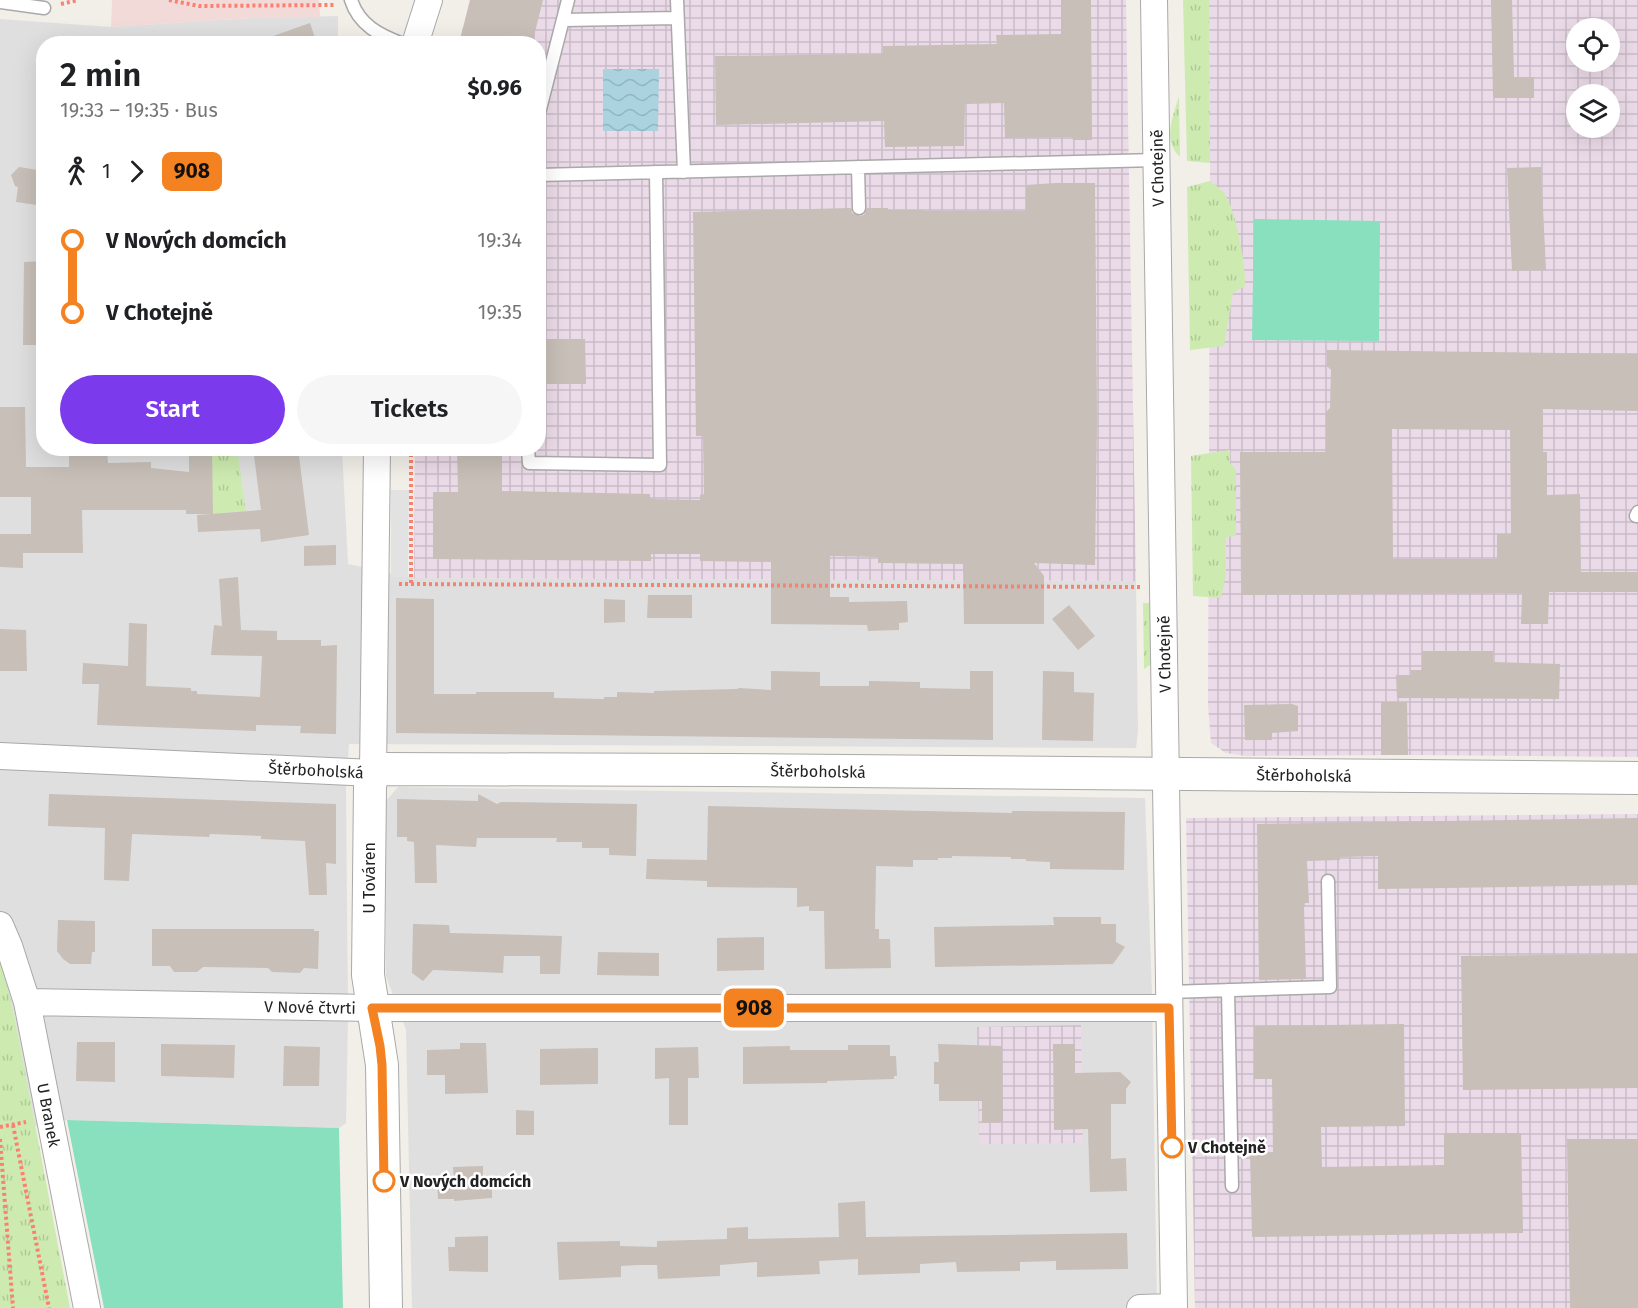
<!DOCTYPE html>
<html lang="en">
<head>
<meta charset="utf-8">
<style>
	body { margin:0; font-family:"Fira Sans",sans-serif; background:#f6f6f6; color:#202124; height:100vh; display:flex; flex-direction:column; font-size:22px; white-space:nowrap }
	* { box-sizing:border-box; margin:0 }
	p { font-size:20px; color:#757577 }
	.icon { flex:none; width:33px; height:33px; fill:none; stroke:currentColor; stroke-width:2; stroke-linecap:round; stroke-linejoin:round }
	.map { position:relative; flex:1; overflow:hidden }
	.side { position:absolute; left:36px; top:36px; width:510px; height:420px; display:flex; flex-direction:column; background:#fff; border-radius:24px; box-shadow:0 6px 24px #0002 }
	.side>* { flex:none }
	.badge { padding:0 12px; border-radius:9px; font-size:21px; line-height:39px }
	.tools { position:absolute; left:1566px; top:18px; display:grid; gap:12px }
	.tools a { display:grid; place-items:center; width:54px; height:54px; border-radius:50%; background:#fff; box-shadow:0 6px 24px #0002; font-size:30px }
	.map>.badge { position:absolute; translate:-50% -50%; box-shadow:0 0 0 3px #fff }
	.legs { display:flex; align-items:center; gap:9px; height:66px; padding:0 24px; font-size:20px }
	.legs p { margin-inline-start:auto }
	.headline { display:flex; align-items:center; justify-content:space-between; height:102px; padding:0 24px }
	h1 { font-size:33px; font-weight:600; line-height:45px }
	.cta { display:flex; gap:12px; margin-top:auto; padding:12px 24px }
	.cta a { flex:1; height:69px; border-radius:36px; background:#7c3aed; color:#fff; font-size:24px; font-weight:600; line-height:69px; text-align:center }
	.cta a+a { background:#f6f6f6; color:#202124 }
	ul { padding:0 24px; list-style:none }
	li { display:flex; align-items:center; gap:21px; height:72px; font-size:22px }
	li i { display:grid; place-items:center; width:9px; height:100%; margin:0 8px; background:currentColor }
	li i::after { content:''; width:15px; height:15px; margin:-8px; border:4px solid; border-radius:50%; background:#fff }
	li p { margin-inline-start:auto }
	li:first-child i { background:linear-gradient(#0000 50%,currentColor 0) }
	li:last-child i { background:linear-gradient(currentColor 50%,#0000 0) }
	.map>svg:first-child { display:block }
	.residential { fill:#e0dfdf }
	.commercial { fill:#f2dad9 }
	.industrial { fill:url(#industrial-grid); fill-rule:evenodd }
	.grass { fill:url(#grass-tufts) }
	.pitch { fill:#88e0be }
	.parking { fill:#e2e2e2 }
	.water { fill:url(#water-waves) }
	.building { fill:#c7bfb8; fill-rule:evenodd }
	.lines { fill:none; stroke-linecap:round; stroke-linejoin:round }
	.service-casing { stroke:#a9a9a9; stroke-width:15 }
	.minor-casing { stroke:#a9a9a9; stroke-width:28 }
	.tertiary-casing { stroke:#a9a9a9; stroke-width:34 }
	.path { stroke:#fa8072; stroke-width:4; stroke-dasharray:3 3; stroke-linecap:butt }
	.service { stroke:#fff; stroke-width:12 }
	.minor { stroke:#fff; stroke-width:26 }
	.tertiary { stroke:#fff; stroke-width:32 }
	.line-1-casing { stroke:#fff; stroke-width:14 }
	.line-1 { stroke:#f58220; stroke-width:9 }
	.stop-1-dot { fill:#fff; stroke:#f58220; stroke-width:3 }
	.labels { text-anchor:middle; stroke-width:5; stroke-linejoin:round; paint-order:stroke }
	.street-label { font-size:16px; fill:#222; stroke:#fff }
	.stop-label { font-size:16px; font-weight:bold; fill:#222; stroke:#fff; text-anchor:start }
</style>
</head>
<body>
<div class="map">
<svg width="1638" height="1308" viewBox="0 0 1638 1308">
	<defs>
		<pattern id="industrial-grid" width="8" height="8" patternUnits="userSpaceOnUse" patternTransform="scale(1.5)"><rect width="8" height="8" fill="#ebdbe8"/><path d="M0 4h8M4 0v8" fill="none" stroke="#c9bcc7"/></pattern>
		<pattern id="grass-tufts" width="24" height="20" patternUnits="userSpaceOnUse" patternTransform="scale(1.5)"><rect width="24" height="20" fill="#cdebb0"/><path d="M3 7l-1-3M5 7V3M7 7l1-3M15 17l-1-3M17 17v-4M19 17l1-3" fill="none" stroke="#b0c997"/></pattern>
		<pattern id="water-waves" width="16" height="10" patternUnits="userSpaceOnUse" patternTransform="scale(1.5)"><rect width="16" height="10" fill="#aad3df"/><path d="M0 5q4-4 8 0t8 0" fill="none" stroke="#92b5bf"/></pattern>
	</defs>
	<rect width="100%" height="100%" fill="#f2efe9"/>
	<path class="residential" d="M338,16V43L44,44V448L342,449L348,564L414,578L1136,581L1138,731L1136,748L349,744L346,785L348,1017L346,1123L339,1128L67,1120L35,1126L14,1014L0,955V19L111,27L252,18Z
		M398,787L1145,798L1152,994L1157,1308H412L406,1030L386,976V801Z"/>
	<path class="commercial" d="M112,0H319L320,17L252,18L111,27Z"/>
	<path class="industrial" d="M470,0H1126L1136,581L414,578L415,449L538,448V44L459,43Z
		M1209,0H1638V757L1408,755L1245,756L1226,753L1211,743L1208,706L1210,171ZM1576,28H1610V62H1576ZM1576,94H1610V128H1576Z
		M1638,814V1308H1195L1186,818Z
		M1081,1025L1083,1143L979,1144L977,1027Z"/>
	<path class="grass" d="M1183,0H1209L1210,163L1187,161Z
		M1179,96L1180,157C1162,140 1173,117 1179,96Z
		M1210,181C1214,184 1221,189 1224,193C1236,209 1246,266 1245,286L1233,293L1224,346L1190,350L1187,187Z
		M212,449H237L246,511L209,514L212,485Z
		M1230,450V464L1236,469V536L1226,537V575L1221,598L1193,596L1191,456Z
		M1143,603H1152L1153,663L1144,669Z
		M0,955L14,1014L70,1308H0Z"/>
	<path class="pitch" d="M1254,219L1380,221L1379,341L1252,340Z
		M67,1120L339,1128L343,1308H104Z"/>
	<path class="parking" d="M391,490H409L408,577H391Z"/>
	<path class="water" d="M603,69H659L658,131H603Z"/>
	<path class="building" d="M470,0H543L532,44H459Z
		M1061,0H1091L1092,140H1073L1072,137L1005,138L1004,103L965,104L964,146L885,147L884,121L716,125L715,56L883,54V46L997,44L996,35L1061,34Z
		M1491,0H1512L1514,77H1534V98H1493Z
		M310,23L317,44H259V41Z
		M19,167L44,171V206L16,202L18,187L15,186L11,175Z
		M1541,167L1546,270L1512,271L1507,168Z
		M1056,183H1095L1097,421L1095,565L1034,563L1044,576V624H964L963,564L878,563V557L830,556V597H849V602L907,601L908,622L899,623V630L868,631L867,625L771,624V562L700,561V554H651V561L433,559V492H458L457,448H502V491L650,494V499L700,500V495L704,494L703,436H696L693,212L851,208L852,213L859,216L864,215L867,208H888V210H924V211H1026V185Z
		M44,261V345H23L24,262Z
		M538,339H585L586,384H538Z
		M1327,350L1638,354V411L1543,409V452H1547V495L1580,494L1581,572H1638V592H1549L1548,624H1521L1522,593L1241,595L1240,452H1326V412L1330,408L1331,370L1327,366ZM1392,429L1510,430L1511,534H1497V559H1393Z
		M0,407H25L26,467H69V448H107L108,463L151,462V468L189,472V448H212L213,514H186V510H82L83,553H23V568L0,567V534H31V497H0Z
		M253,448H298L309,535L261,542L260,529L198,532L197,515L261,510Z
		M336,545V565L304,566V546Z
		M238,577L241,630L277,631V640H321V646L337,645L336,734L300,733L301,726L256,725V731L97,725L99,684H82L83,663L128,666L129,623L147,624L146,686L191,688V691H197V694L260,697L262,656L211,655L214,625L222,626L219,579Z
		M648,595H692V618H647Z
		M396,598L434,599V694H476V692H554V698L604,699V697H617V692L654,693V691L737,689L739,688L771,690V671L820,672V686H869V681L920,682V688L970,689V671H993V740L396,733Z
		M604,599L625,600V622L604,623Z
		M1069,605L1095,636L1078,650L1052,619Z
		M0,629L26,630L27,671H0Z
		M1422,651H1493V662L1560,664L1559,699L1397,698L1396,675H1411V670H1422Z
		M1043,671L1074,672V692L1094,693L1093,741L1042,740Z
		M1381,702H1407L1408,755H1381Z
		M1292,704L1298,706V731L1272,733V740H1245L1244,705Z
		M49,794L336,804V864L326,863L327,895H309L305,841L261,839V836L210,834L209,837L132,834L129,881L104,880L105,828L48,826Z
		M478,794L497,804L501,802L637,804L636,856L609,855V848H582V842H556L557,838H477L476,847L436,845L437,883H415L414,842L407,841V837H397V799L478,801Z
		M708,806L1012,813V811L1125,812L1124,870L1050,869V862L1026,861V859H1011V857L952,856V858H938V860H913V867L876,866L875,929H879V939H890L891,968L825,969L824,911H809V906L797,907V888L707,887V881L646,879L647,859L707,860Z
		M1638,818V885L1378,889V856L1340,857V860L1307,861L1309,903H1305L1304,908L1306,979L1259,980L1257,824Z
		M1053,917H1101V924H1116V942L1125,947L1113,964L935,967L934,927L1054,925Z
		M58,920L95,921V952H92L91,964H70L63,959L57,951Z
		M413,924L449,925L450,933L562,936L560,974H540V956H504L503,973L433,970L423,981L412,973Z
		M152,929H314V931H319L318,969L304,968L300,973L272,972L268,968L203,967L197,972H174L170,966H152Z
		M764,937V970L717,971V938Z
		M598,952L659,953V976L597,975Z
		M1638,954V1088L1463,1090L1461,956Z
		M1404,1024L1405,1126L1321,1127L1322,1167L1444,1165V1133H1521L1523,1233L1252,1237L1250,1153L1273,1152L1272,1079H1254V1026Z
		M77,1042H115V1082L76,1081Z
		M460,1043H486L488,1093L445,1094V1075H427V1050L460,1049Z
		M161,1044L235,1045L234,1078L161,1076Z
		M938,1044L1002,1046L1003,1122L982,1123V1101H939V1084H934V1062H939Z
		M1053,1044H1075V1073L1120,1072L1131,1082L1126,1089V1104H1111V1159L1126,1158L1127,1191L1090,1192L1088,1129L1054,1130Z
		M848,1045H890V1056H896L897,1076H894V1079L827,1081V1083L743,1084V1047L790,1046V1050H848Z
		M284,1046L320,1047L319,1086H283Z
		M698,1047L699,1078H688V1125H669V1078L655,1079V1048Z
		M598,1048V1084L540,1085V1049Z
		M516,1110L534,1111V1135H516Z
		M1567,1139H1638V1308H1570Z
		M483,1166V1180H492V1198L454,1201V1199H438L437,1183L454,1182L453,1167Z
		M865,1201L866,1237L1127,1233L1128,1269L1056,1270V1261L1020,1262V1271L957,1272L956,1262L920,1264V1273L858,1275V1259L819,1261L820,1274L757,1277V1262L720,1265V1276L658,1279L657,1265H639L621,1266V1277L559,1280L557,1242L620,1241V1246L657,1247V1241L727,1239V1228L748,1227V1239L839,1237L838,1203Z
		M488,1236V1272L449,1271L448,1247H455V1237Z"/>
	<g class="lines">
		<defs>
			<path id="service" d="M351,0C359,25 379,35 403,44
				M677,0L684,172
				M0,2L44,8
				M563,20L677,18
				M538,117L568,0
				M858,167L859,208
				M538,175L1157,160
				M528,448L529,463L660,465L656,172
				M1636,516L1638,512
				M1228,990L1232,1186
				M1169,992L1330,987L1328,881"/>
			<path id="minor" d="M1154,0L1174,1308
				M415,44L429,0
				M0,756L373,773L377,448
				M0,925L9,946L27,1002L87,1308
				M27,1002L372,1008H1169
				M1140,1308L1174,1307"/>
			<path id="tertiary" d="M386,1308L382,1065L368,975L370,786L373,773L379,769L727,770L1638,778"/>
		</defs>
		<use href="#service" class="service-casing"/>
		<use href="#minor" class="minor-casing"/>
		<use href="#tertiary" class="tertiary-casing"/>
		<path class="path" d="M169,0L199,6L334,5
			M61,4L78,0
			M411,448V584
			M399,584L1141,587
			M13,1125L49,1308
			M0,1127L26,1122
			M0,1139L13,1308"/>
		<use href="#service" class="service"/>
		<use href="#minor" class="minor"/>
		<use href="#tertiary" class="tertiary"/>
	</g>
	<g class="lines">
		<defs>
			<path id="line-1" d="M384,1181L382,1065L380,1046L372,1008H1169L1172,1147"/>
		</defs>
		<use href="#line-1" class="line-1-casing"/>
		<use href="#line-1" class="line-1"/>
	</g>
	<g class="stop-1-dot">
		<circle cx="1172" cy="1147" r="10"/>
		<circle cx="384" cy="1181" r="10"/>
	</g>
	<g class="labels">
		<g class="street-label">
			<text transform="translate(1157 168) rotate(-91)" y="6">V Chotejně</text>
			<text transform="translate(1164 654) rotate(-91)" y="6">V Chotejně</text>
			<text transform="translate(316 770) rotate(3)" y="6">Štěrboholská</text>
			<text transform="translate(818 771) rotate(1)" y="6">Štěrboholská</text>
			<text transform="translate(1304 775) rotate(1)" y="6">Štěrboholská</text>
			<text transform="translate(369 878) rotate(-90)" y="6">U Továren</text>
			<text transform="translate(310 1007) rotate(1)" y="6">V Nové čtvrti</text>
			<text transform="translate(49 1115) rotate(79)" y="6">U Branek</text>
		</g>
		<g class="stop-label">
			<text x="1188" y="1153">V Chotejně</text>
			<text x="400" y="1187">V Nových domcích</text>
		</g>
	</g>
</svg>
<div class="tools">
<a><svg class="icon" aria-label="locate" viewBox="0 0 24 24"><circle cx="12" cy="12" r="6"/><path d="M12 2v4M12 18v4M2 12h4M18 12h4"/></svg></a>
<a><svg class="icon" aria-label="layers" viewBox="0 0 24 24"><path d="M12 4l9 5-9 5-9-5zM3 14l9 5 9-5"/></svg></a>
</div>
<b class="badge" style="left:754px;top:1008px;background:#f58220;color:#111">908</b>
<section class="side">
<div class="headline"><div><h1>2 min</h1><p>19:33 – 19:35 · Bus</p></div><b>$0.96</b></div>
<div class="legs"><svg class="icon" aria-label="walk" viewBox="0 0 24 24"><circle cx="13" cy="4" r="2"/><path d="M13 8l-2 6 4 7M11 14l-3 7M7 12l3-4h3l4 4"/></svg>1<svg class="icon" aria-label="forward" viewBox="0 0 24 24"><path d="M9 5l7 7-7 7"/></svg><b class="badge" style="background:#f58220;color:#111">908</b></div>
<ul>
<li><i style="color:#f58220"></i><b>V Nových domcích</b><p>19:34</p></li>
<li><i style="color:#f58220"></i><b>V Chotejně</b><p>19:35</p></li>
</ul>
<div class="cta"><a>Start</a><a>Tickets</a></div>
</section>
</div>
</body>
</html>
